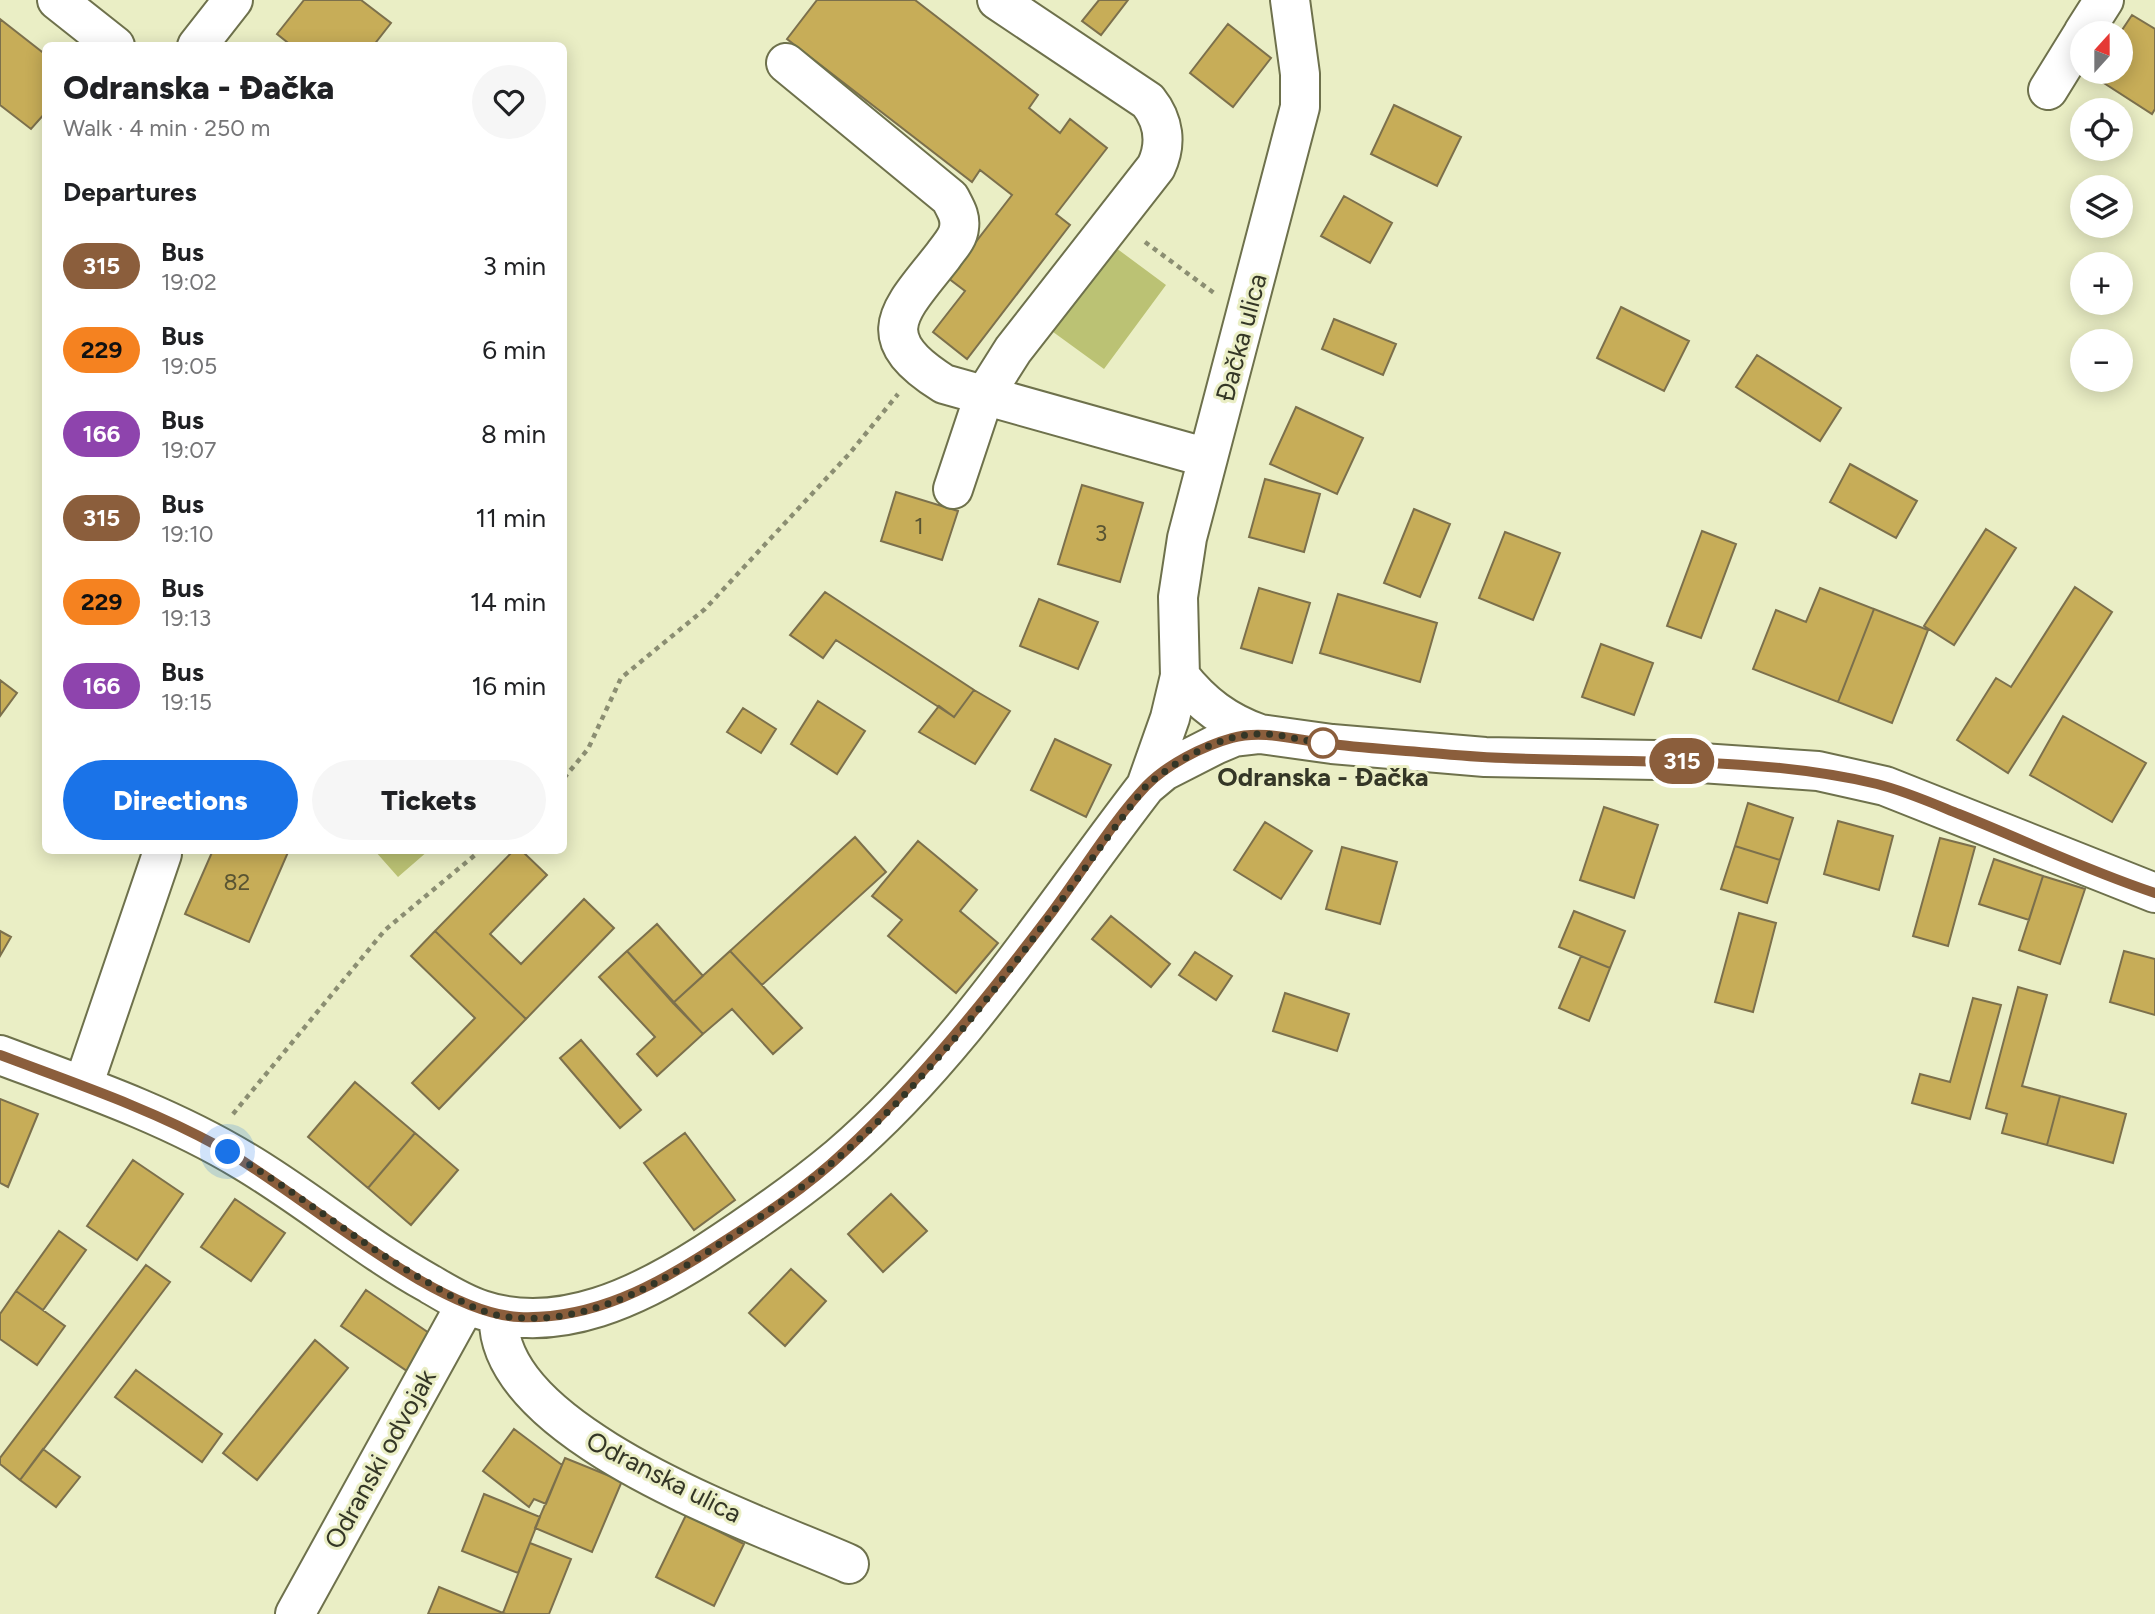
<!DOCTYPE html>
<html lang="en">
<head>
<meta charset="utf-8">
<style>
	body { margin:0; font-family:Figtree,sans-serif; background:#f6f6f6; color:#202124; height:100vh; display:flex; flex-direction:column; font-size:26px; white-space:nowrap }
	* { box-sizing:border-box; margin:0 }
	p { font-size:23px; color:#757577 }
	.icon { flex:none; width:38px; height:38px; fill:none; stroke:currentColor; stroke-width:2; stroke-linecap:round; stroke-linejoin:round }
	.map { position:relative; flex:1; overflow:hidden }
	.panel { position:absolute; left:42px; top:42px; width:525px; height:812px; display:flex; flex-direction:column; background:#fff; border-radius:10px; box-shadow:0 4px 18px #0003 }
	.panel>* { flex:none }
	.badge { padding:0 14px; border-radius:23px; font-size:24px; line-height:46px }
	.needle { width:46px; rotate:21deg }
	.fabs { position:absolute; left:2070px; top:21px; display:grid; gap:14px }
	.fabs a { display:grid; place-items:center; width:63px; height:63px; border-radius:50%; background:#fff; box-shadow:0 4px 18px #0003; font-size:35px }
	.you { position:absolute; width:35px; height:35px; margin:-18px; border:5px solid #fff; border-radius:50%; background:#1a73e8; box-shadow:0 0 0 10px #1a73e833 }
	.map>.badge { position:absolute; translate:-50% -50%; box-shadow:0 0 0 4px #fff }
	h2 { padding:0 21px; font-size:26px; line-height:63px }
	.round { display:grid; place-items:center; flex:none; width:74px; height:74px; border-radius:37px; background:#f6f6f6 }
	.headline { display:flex; align-items:center; justify-content:space-between; height:119px; padding:0 21px }
	h1 { font-size:33px; font-weight:800; line-height:52px }
	.action { display:flex; gap:14px; margin-top:auto; padding:14px 21px }
	.action a { flex:1; height:80px; border-radius:42px; background:#1a73e8; color:#fff; font-size:28px; font-weight:800; line-height:80px; text-align:center }
	.action a+a { background:#f6f6f6; color:#202124 }
	ul { padding:0; list-style:none }
	li { display:flex; align-items:center; gap:21px; height:84px; padding:0 21px }
	li div { flex:1 }
	li b { display:block; font-size:26px }
	li em { font-style:normal }
	li .badge { min-width:77px; font-weight:700; text-align:center }
	.map>svg:first-child { display:block }
	.green { fill:#bbc274 }
	.building { fill:#c7ad58; stroke:#7c704c; stroke-width:2 }
	.lines { fill:none; stroke-linecap:round; stroke-linejoin:round }
	.minor-casing { stroke:#6e714c; stroke-width:42 }
	.path { stroke:#8b8e72; stroke-width:4.5; stroke-dasharray:5 5; stroke-linecap:butt }
	.minor { stroke:#fff; stroke-width:38 }
	.line-casing { stroke:#fff; stroke-width:16 }
	.line { stroke:#8b5e3c; stroke-width:10 }
	.walk { stroke:#343626; stroke-width:7; stroke-dasharray:0 12.6 }
	.stop-dot { fill:#fff; stroke:#8b5e3c; stroke-width:3.5 }
	.labels { text-anchor:middle; stroke-width:6; stroke-linejoin:round; paint-order:stroke }
	.number-label { font-size:23px; fill:#595432 }
	.street-label { font-size:26px; fill:#343626; stroke:#eaeec5 }
	.stop-label { font-size:26px; font-weight:bold; fill:#343626; stroke:#eaeec5 }
</style>
</head>
<body>
<div class="map">
<svg width="2155" height="1614" viewBox="0 0 2155 1614">
	<rect width="100%" height="100%" fill="#eaeec5"/>
	<path class="green" d="M1112,245L1166,285L1104,369L1049,329Z
		M375,851H428L398,877Z"/>
	<path class="building" d="M304,0H361L391,23L373,46H292L277,34Z
		M817,0H915L1038,95L1029,108L1060,133L1070,119L1107,148L1056,214L1070,225L967,359L933,332L965,291L948,278L1012,195L980,170L972,182L787,39Z
		M1099,0H1128L1101,35L1082,21Z
		M2132,15L2155,29V109L2152,114L2093,76L2096,72H2121L2120,33Z
		M0,19L46,55V112L31,129L0,105Z
		M1228,24L1271,58L1233,107L1190,73Z
		M1394,105L1461,137L1437,186L1371,154Z
		M1344,196L1392,223L1370,263L1321,236Z
		M1621,307L1689,341L1664,391L1597,358Z
		M1334,319L1396,344L1383,375L1322,349Z
		M1757,355L1841,408L1820,441L1736,387Z
		M1296,407L1363,438L1337,494L1270,464Z
		M1850,464L1917,501L1896,538L1830,502Z
		M1265,479L1320,494L1304,552L1249,537Z
		M1082,485L1143,503L1120,582L1058,564Z
		M896,492L958,511L942,560L881,541Z
		M1414,509L1450,524L1420,597L1384,583Z
		M1986,529L2016,548L1954,645L1924,626Z
		M1702,531L1736,544L1701,638L1667,626Z
		M1505,532L1560,553L1533,620L1479,598Z
		M2075,587L2112,612L2008,773L1957,740L1996,678L2011,687Z
		M1259,588L1310,603L1292,663L1241,648Z
		M1820,588L1874,609L1838,702L1753,669L1776,610L1806,622Z
		M825,592L974,690L954,717L836,640L823,658L790,635Z
		M1338,594L1437,623L1420,682L1320,653Z
		M1039,599L1098,622L1078,669L1020,646Z
		M1874,609L1928,630L1892,723L1838,702Z
		M1601,644L1653,663L1634,715L1582,697Z
		M0,680L17,693L0,716Z
		M974,690L1010,711L975,764L919,732L939,706L954,717Z
		M818,701L865,731L837,774L791,744Z
		M743,708L776,729L761,753L727,732Z
		M2063,716L2146,763L2112,822L2030,775Z
		M1055,739L1111,765L1086,817L1031,790Z
		M1748,803L1793,818L1780,860L1735,846Z
		M1604,807L1658,825L1634,898L1580,880Z
		M1838,821L1893,836L1879,890L1824,874Z
		M1265,822L1312,851L1281,899L1234,870Z
		M855,837L886,872L762,985L730,951Z
		M1940,838L1975,847L1948,946L1913,936Z
		M918,841L977,890L960,911L998,943L956,993L888,936L902,920L872,896Z
		M1735,846L1780,860L1767,903L1721,889Z
		M1342,847L1397,862L1380,924L1326,909Z
		M213,850H289L249,942L185,914Z
		M514,850H521L547,875L490,934L521,964L584,899L614,928L526,1019L435,931Z
		M1994,859L2043,876L2029,920L1979,904Z
		M2043,876L2085,889L2060,964L2019,950Z
		M1574,911L1625,931L1610,968L1559,947Z
		M1739,913L1776,923L1753,1012L1715,1002Z
		M1111,916L1170,964L1151,987L1092,939Z
		M657,924L703,976L673,1003L627,951Z
		M0,931L11,937L0,956Z
		M435,931L526,1019L439,1109L412,1083L475,1018L411,956Z
		M627,951L703,1034L657,1076L637,1054L655,1037L599,977Z
		M730,951L802,1028L773,1054L732,1009L703,1034L673,1003Z
		M2124,951L2155,959V1015L2110,1002Z
		M1195,952L1232,976L1216,1000L1179,975Z
		M1581,956L1610,968L1589,1021L1559,1008Z
		M2018,987L2047,995L2022,1086L2060,1096L2047,1145L2002,1133L2007,1114L1986,1108Z
		M1285,993L1349,1014L1337,1051L1273,1031Z
		M1973,998L2001,1005L1970,1119L1912,1103L1920,1074L1950,1082Z
		M581,1040L641,1110L620,1128L560,1058Z
		M355,1082L415,1133L368,1188L308,1137Z
		M2060,1096L2126,1114L2113,1163L2047,1145Z
		M0,1099L38,1114L8,1187L0,1183Z
		M415,1133L458,1170L411,1225L368,1188Z
		M685,1133L735,1200L694,1230L644,1163Z
		M133,1160L183,1194L137,1260L87,1226Z
		M891,1194L927,1231L883,1272L848,1234Z
		M235,1199L285,1233L251,1281L201,1247Z
		M59,1231L86,1250L43,1310L16,1291Z
		M146,1265L170,1282L20,1480L0,1464V1458Z
		M791,1269L826,1301L785,1346L749,1313Z
		M366,1290L432,1335L407,1371L341,1326Z
		M16,1291L65,1326L37,1365L0,1339V1314Z
		M315,1340L348,1368L257,1480L223,1453Z
		M136,1370L222,1434L202,1462L115,1397Z
		M514,1429L562,1465L546,1504L534,1499L529,1507L483,1471Z
		M43,1449L80,1477L56,1507L20,1480Z
		M565,1458L622,1481L592,1552L535,1528Z
		M484,1494L540,1517L518,1573L462,1551Z
		M686,1515L744,1544L714,1606L656,1577Z
		M530,1543L571,1559L549,1614H506L503,1613Z
		M439,1587L503,1613V1614H428Z"/>
	<g class="lines">
		<defs>
			<path id="minor" d="M57,0L115,46
				M2083,33L2104,0
				M197,46L233,0
				M786,63L950,198C955,208 961,216 959,228C958,239 949,247 943,256C900,311 868,336 944,384L1208,458
				M2048,90L2082,35
				M953,489L984,396L1013,350L1156,167C1167,144 1164,121 1148,101L997,0
				M1180,676C1202,704 1226,722 1260,734
				M1146,786L1170,718L1180,676L1178,597L1187,538L1300,107V74L1290,0
				M0,1055C83,1086 168,1115 244,1161C308,1199 365,1248 430,1284C447,1294 463,1304 482,1310C559,1336 641,1295 705,1254C751,1224 796,1193 839,1157C958,1056 1051,909 1146,786L1164,771L1215,745L1234,737L1260,734L1332,744L1485,757L1657,760L1818,771L1885,786L2155,893
				M83,1086L162,854
				M499,1315C492,1434 759,1524 849,1564
				M295,1614L466,1304"/>
		</defs>
		<use href="#minor" class="minor-casing"/>
		<path class="path" d="M1145,242L1214,293
			M564,778L588,749L621,678L705,609L850,453L898,394
			M233,1114L385,930L481,850"/>
		<use href="#minor" class="minor"/>
	</g>
	<g class="lines">
		<defs>
			<path id="line" d="M0,1055C74,1083 149,1108 218,1146C298,1190 433,1313 519,1317C592,1320 655,1286 715,1247C760,1218 806,1188 845,1151C921,1080 986,999 1049,916C1080,875 1111,823 1146,786C1166,765 1203,746 1232,738C1264,729 1299,741 1331,744C1372,749 1413,751 1455,755C1596,767 1738,751 1877,784C1905,791 1932,803 1959,814C2024,840 2088,871 2155,893"/>
		</defs>
		<use href="#line" class="line-casing"/>
		<use href="#line" class="line"/>
		<path class="walk" d="M228,1152C297,1191 358,1243 427,1282C450,1295 471,1309 497,1315C573,1330 648,1291 709,1251C754,1222 798,1192 839,1157C957,1057 1053,908 1146,786C1176,761 1218,735 1258,734C1279,733 1302,741 1323,743"/>
	</g>
	<circle class="stop-dot" cx="1323" cy="743" r="14"/>
	<g class="labels">
		<g class="number-label">
			<text x="919" y="534">1</text>
			<text x="1101" y="541">3</text>
			<text x="237" y="890">82</text>
		</g>
		<g class="street-label">
			<text transform="translate(1241 338) rotate(-75)" y="9">Đačka ulica</text>
			<text transform="translate(380 1459) rotate(-61)" y="9">Odranski odvojak</text>
			<text transform="translate(664 1477) rotate(27)" y="9">Odranska ulica</text>
		</g>
		<g class="stop-label">
			<text x="1323" y="786">Odranska - Đačka</text>
		</g>
	</g>
</svg>
<div class="fabs">
<a><svg class="needle" viewBox="-14 -14 28 28"><path d="M0-13l5 13h-10z" fill="#e53935"/><path d="M0 13l5-13h-10z" fill="#757577"/></svg></a>
<a><svg class="icon" aria-label="locate" viewBox="0 0 24 24"><circle cx="12" cy="12" r="6"/><path d="M12 2v4M12 18v4M2 12h4M18 12h4"/></svg></a>
<a><svg class="icon" aria-label="layers" viewBox="0 0 24 24"><path d="M12 4l9 5-9 5-9-5zM3 14l9 5 9-5"/></svg></a>
<a>+</a>
<a>−</a>
</div>
<div class="you" style="left:228px;top:1152px"></div>
<b class="badge" style="left:1682px;top:761px;background:#8b5e3c;color:#fff">315</b>
<section class="panel">
<div class="headline"><div><h1>Odranska - Đačka</h1><p>Walk · 4 min · 250 m</p></div><a class="round"><svg class="icon" aria-label="heart" viewBox="0 0 24 24"><path d="M12 20l-8-8c-3-5 5-10 8-4 3-6 11-1 8 4z"/></svg></a></div>
<h2>Departures</h2>
<ul>
<li><span class="badge" style="background:#8b5e3c;color:#fff">315</span><div><b>Bus</b><p>19:02</p></div><em>3 min</em></li>
<li><span class="badge" style="background:#f58220;color:#111">229</span><div><b>Bus</b><p>19:05</p></div><em>6 min</em></li>
<li><span class="badge" style="background:#8e44ad;color:#fff">166</span><div><b>Bus</b><p>19:07</p></div><em>8 min</em></li>
<li><span class="badge" style="background:#8b5e3c;color:#fff">315</span><div><b>Bus</b><p>19:10</p></div><em>11 min</em></li>
<li><span class="badge" style="background:#f58220;color:#111">229</span><div><b>Bus</b><p>19:13</p></div><em>14 min</em></li>
<li><span class="badge" style="background:#8e44ad;color:#fff">166</span><div><b>Bus</b><p>19:15</p></div><em>16 min</em></li>
</ul>
<div class="action"><a>Directions</a><a>Tickets</a></div>
</section>
</div>
</body>
</html>
